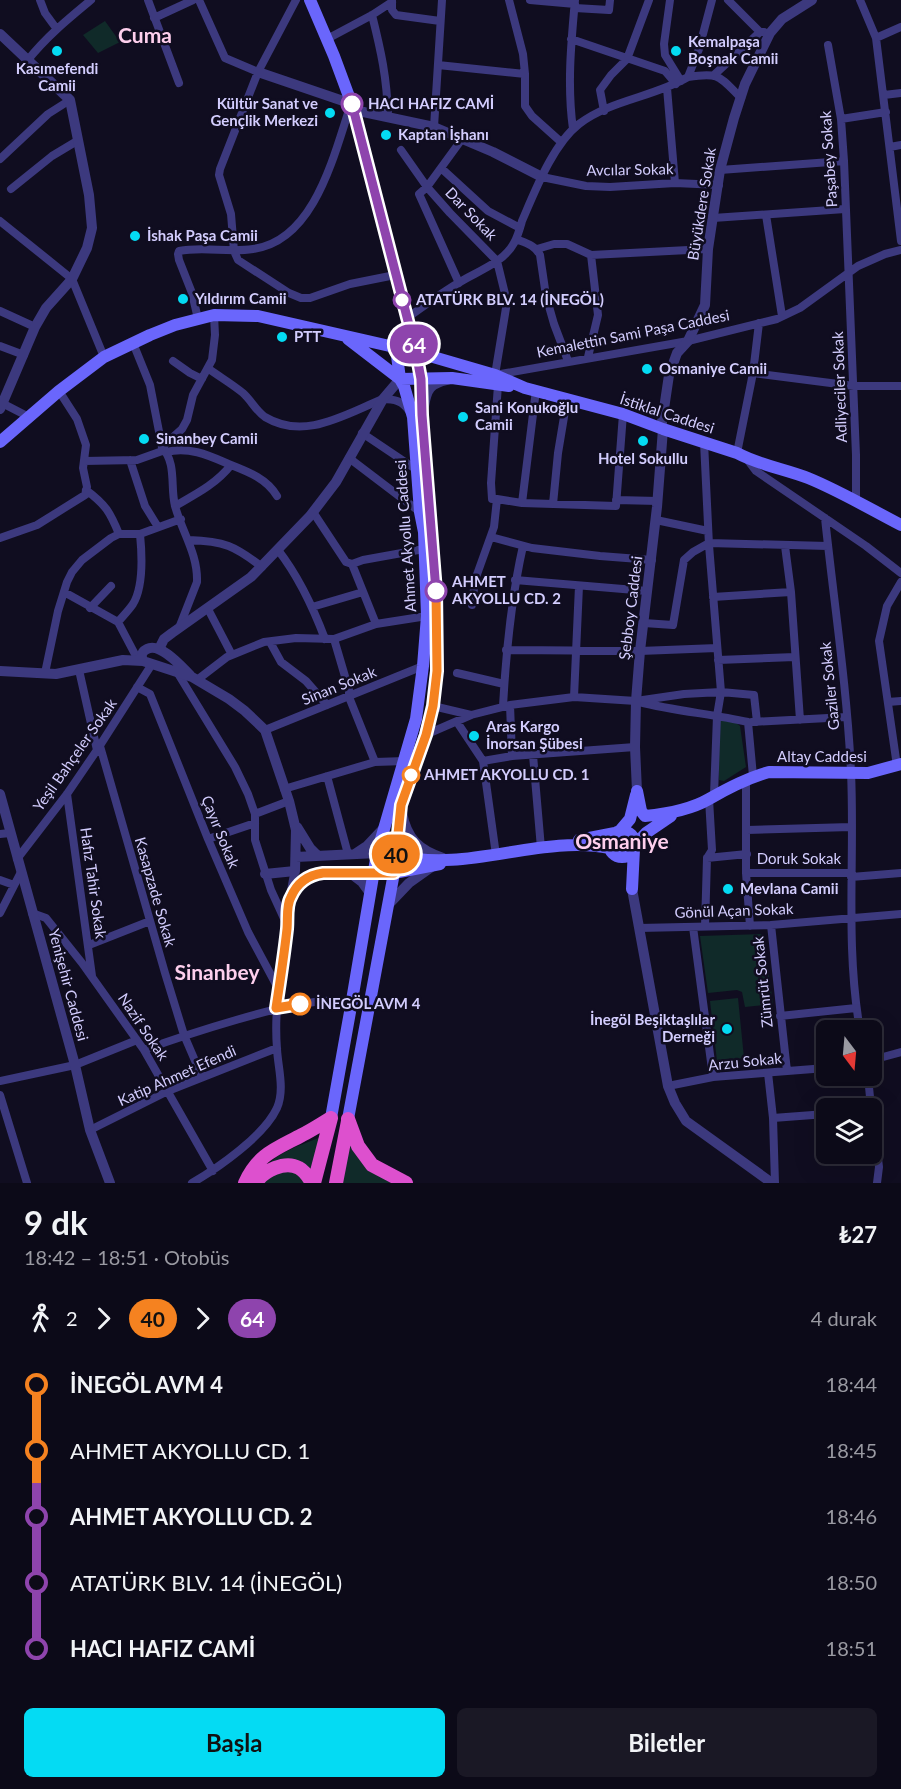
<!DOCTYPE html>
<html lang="tr">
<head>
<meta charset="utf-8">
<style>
	body { margin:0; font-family:Lato,sans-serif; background:#1a1825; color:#f1f3f6; height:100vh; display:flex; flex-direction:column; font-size:22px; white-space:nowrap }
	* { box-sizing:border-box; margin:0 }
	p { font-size:20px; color:#9a9aa2 }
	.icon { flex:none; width:33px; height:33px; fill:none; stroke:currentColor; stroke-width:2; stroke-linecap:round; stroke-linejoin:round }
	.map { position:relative; height:1183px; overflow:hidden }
	.side { display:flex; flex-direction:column; background:#0c0a18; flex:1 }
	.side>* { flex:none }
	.badge { padding:0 12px; border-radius:20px; font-size:21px; line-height:39px }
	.needle { width:39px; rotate:164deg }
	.fabs { position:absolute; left:816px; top:1020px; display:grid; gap:12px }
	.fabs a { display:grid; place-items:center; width:66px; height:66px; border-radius:9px; background:#0c0a18; box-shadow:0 6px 24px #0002,0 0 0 2px #2c2b37; font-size:30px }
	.map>.badge { position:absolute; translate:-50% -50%; box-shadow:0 0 0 3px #fff }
	.legs { display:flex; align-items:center; gap:9px; height:66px; padding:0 24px; font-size:20px }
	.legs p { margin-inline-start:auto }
	.overview { display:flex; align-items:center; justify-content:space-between; height:102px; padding:0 24px }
	h1 { font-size:33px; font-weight:700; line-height:45px }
	.primary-button { display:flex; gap:12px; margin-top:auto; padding:12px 24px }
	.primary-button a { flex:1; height:69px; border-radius:9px; background:#04dbf3; color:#111; font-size:24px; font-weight:700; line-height:69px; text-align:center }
	.primary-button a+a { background:#1a1825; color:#f1f3f6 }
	ul { padding:0 24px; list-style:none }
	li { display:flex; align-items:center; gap:21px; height:66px; font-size:22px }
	li i { display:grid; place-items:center; width:9px; height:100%; margin:0 8px; background:currentColor }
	li i::after { content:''; width:15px; height:15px; margin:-8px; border:4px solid; border-radius:50%; background:#0c0a18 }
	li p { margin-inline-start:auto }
	li:first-child i { background:linear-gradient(#0000 50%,currentColor 0) }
	li:last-child i { background:linear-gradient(currentColor 50%,#0000 0) }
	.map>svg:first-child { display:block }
	.green { fill:#102a29 }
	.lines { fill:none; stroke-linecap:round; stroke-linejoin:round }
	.minor { stroke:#3c397e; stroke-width:8 }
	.tertiary { stroke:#3c397e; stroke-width:10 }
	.secondary { stroke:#6a66fc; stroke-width:12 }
	.trunk { stroke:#dd50ce; stroke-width:14 }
	.line-1-casing { stroke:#fff; stroke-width:14 }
	.line-2-casing { stroke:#fff; stroke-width:14 }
	.line-1 { stroke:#f58220; stroke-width:9 }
	.line-2 { stroke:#8e44ad; stroke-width:9 }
	.poi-dot { fill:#04dbf3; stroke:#100d20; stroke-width:2 }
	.stop-2-dot { fill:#fff; stroke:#8e44ad; stroke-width:3 }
	.stop-1-dot { fill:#fff; stroke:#f58220; stroke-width:3 }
	.labels { text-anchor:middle; stroke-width:5; stroke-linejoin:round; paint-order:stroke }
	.poi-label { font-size:15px; font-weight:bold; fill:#d3cdfe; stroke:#100d20; text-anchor:start }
	.stop-label { font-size:15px; font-weight:bold; fill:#d3cdfe; stroke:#100d20; text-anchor:start }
	.street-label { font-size:15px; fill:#d3cdfe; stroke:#100d20 }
	.district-label { font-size:21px; font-weight:bold; fill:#fecfed; stroke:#100d20 }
</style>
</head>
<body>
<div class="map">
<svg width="901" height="1183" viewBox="0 0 901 1183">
	<rect width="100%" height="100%" fill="#100d20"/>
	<path class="green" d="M105,21L120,42L98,53L83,35Z
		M718,720L735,722L740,726L746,767L724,781L719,780Z
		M614 844a9 9 0 1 1 18 0a9 9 0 1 1-18 0Z
		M763,934L773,1004L745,1007L742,992L737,990L708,993L700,936Z
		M738,998L744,1058L717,1061L710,1001Z
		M348,1119L358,1146L406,1183H336Z
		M321,1137L314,1174L300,1164L260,1175C274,1152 297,1147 321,1137Z
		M290,1165L312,1183H256Z"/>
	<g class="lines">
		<path class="minor" d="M40,0L45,13L56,28
			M148,0L179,83
			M199,0L225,58L258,72
			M296,0L258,72L220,169L219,175L231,214L234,251L238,260L289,293L301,298H310L350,284L395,275
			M392,0V10L396,15L440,21
			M509,0L523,54L525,74V106L532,116L561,142
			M530,0L575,4
			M670,0L664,44L665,55L681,81
			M728,0L760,32H764
			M860,0L876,38L901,241
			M575,8L609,10L610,0
			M372,15C381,51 387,78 388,116
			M154,18L193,0
			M876,38L901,27
			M327,39L372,15L392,2
			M571,39L665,71L676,84
			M828,45L841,119L844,161L856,455V500
			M27,61C46,37 68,19 91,0
			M438,65L525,74
			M714,75L760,32
			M688,77C720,72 719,76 741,98
			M667,88L675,183
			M884,95L901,93
			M604,111L600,90L611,75L627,59L649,0
			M841,119L886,112
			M434,127L442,0
			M573,129C567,86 571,44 575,0
			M890,147L901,145
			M401,150L427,187L450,213L497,261L507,302L495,375L688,341L777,319L800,308L858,266L885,254L901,250
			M0,159L48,114L70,100
			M441,168L488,211L520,228
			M720,170L844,161
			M542,177L586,186L610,187L675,183L719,185
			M11,189L52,156L77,141
			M766,215L782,316
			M713,218L845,209
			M0,221L72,279L104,357
			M516,239C526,243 535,245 540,255L546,296L554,324L568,361
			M537,249L554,244H567L591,255L708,249
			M459,283L419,194L427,187L462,139
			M0,311L35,327
			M407,318C424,306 441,293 460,282C478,271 503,263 514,243C518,236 520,228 522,221C535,191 553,144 579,124C610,100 654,97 688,77L699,49L712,0
			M198,319L192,293L179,260L178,254L179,251C204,246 228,253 253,249C315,241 334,154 351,104
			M133,343L150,385L162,447C177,464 170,486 175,506C182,532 198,554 197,582L179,628
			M0,346L24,355
			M588,357L598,315L591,255
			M173,361L190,373L202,379
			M209,369C220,377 232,384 243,393C251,400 256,411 265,417C305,441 345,414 383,399C394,399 403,401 409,411
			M753,373L854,386H901
			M0,402L29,417
			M362,433L417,470
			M704,442L709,545L721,692L717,716L714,795
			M162,447L182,429L187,420L193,395L212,360L215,335L214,315
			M166,452C190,446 210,456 231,465
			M737,453L753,373L759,323
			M349,458L420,512
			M747,459L756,471L866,546L901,573
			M130,460L145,506L158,527
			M84,461L137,460L165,450
			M86,490C106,505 110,512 119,534
			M497,499H492L491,483L498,385
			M616,500L658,501
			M522,503L536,390
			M553,504L558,453L567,399
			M175,506C196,494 216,484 231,465C249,472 267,479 277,496
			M313,512L346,562L352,564L363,560L424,549
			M825,518C834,603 847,687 851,772C855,858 845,945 860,1030
			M656,520L708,531
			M491,537L532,548L600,556L652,560
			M0,538L37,525L85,495L87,487L83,468L86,445L77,419L59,391
			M189,540C224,541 235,546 262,567
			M278,550C299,577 313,607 325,639
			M352,564L376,624
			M515,580L647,591
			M64,592L118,622L138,660
			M791,592L800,720
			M713,597L791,592L785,546
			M472,605L475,580L494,527L497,499L522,503L616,506L623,414
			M312,607L363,592
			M90,608L111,586
			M208,609L232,655
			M118,622C123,616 129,610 133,604C144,586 142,554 140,534
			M644,623L673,625L684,560L693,552L709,543L828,546
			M334,639L349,690V697L375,762
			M270,642L281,662L306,681L327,705
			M506,650L640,651L717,648
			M718,660L795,657
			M79,670L97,750
			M177,672L235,767L248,794L255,814V840L271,890L287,925
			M45,673L58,611L67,582L72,572L82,560L111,538L119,534H140L181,519
			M457,673L504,684
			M197,680L227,657L264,642L296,638L334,639L376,624L427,616
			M137,687L150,694L208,839L248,932L279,990
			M574,697L579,586
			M639,702C675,711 712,714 748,722L753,776
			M888,702L901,701
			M510,705L512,756
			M433,706L471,715
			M503,706C506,652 511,599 523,546
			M457,722L483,761L496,855
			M752,722L847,717
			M265,730L423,666
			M425,735L471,715L510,705L574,697L636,701L684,694L721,692L754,695L757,722
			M100,746L165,973L184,1035L202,1077
			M533,755L541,848
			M483,761L512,756L635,747
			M897,766L879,641L887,606L901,582
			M327,776L348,854
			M746,780V873L750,926
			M284,789L375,762L405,761
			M67,794L92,976
			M255,814L289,801
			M747,830L851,827
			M0,834L10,833
			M208,839L255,823
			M707,858L747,854
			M17,859L67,794L97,750L152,664
			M746,873H851
			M851,877L901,873
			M0,880L14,885
			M0,913L21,872
			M32,913L46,918L82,963L144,1050L213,1171
			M771,925L787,1071
			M705,926L707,858L712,850L709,799
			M693,927L713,1077
			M639,928L771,925L901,914
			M89,945L150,921
			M780,1016L856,1008
			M144,1050C174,1039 205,1029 236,1020C270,1010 304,1001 340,1000L350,1011
			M872,1060L901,1052
			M768,1073L773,1118L775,1183
			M868,1076L871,1108
			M0,1081L75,1065L137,1040
			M668,1086L713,1077L826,1068
			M0,1095L27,1183
			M872,1110L879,1167L877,1183
			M773,1118L826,1114
			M90,1130L168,1091L277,1048
			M192,1183C218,1168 264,1136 277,1108C285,1089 278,1068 277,1049C276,1036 276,1021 277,1008C278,983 283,959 286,935C289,914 289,892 295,871"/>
		<path class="tertiary" d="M0,34L70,100L89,195L92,228L87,248L72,279L46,308L35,327L0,409
			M258,72L352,104
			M354,110L434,127L493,152L542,177
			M424,406C427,389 430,384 447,380
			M661,429L669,375L677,353L688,341L705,305L708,249L720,170L734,118L745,84L770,33L782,19L812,0
			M159,649L164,639L172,633L251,577L310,516L336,482L383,399L400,379
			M143,661C141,656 141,652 147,649C160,642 181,666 190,675
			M0,671L56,674L123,660L143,661L192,677L229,699L245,711L265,730L289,801L296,830L295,871L265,874
			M637,791L635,747L636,701L640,651L657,507L663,429
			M0,794L75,1065L90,1130L110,1183
			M402,813C407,839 419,850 443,858
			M297,827L310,848L318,856
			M355,854L367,846L383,829
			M296,857L377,853L396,855
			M349,872L362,882L370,893
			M632,889L668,1086L675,1103L686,1121L772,1183
			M290,898C295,890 300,881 308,876C324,868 374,873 394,873
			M388,905L409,883L433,866"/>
		<path class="secondary" d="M310,0L334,56L354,110L416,352L421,379L422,415L436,589L437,671L433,706L425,735L401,805L394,873L348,1119
			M348,339L400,379
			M400,379L452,378L509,386
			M0,442L59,391L104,357L150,335L175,325L214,315L258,316L416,352L495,375L525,388L623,414L663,429L737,453C759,465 785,469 808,478C840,491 870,509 901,525
			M637,791L641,811L645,816C666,814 690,810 709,799C728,788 747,778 769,772L868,773L901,764
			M609 844a13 13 0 1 1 26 0a13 13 0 1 1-26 0Z
			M619,832L630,819L636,795
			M579,840L615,833
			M635,845L646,833L671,816
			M396,855C467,874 539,834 610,848
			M394,873L440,864
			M632,889L634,849
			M331,1118L350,1012L377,853L416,719L423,666L427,616L424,532L420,512L413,417L404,386L400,379L396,348"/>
		<path class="trunk" d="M348,1119L358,1146L372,1165L406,1183
			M245,1183C258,1154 276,1149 302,1135C312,1130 321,1124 331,1118
			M256,1183C263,1171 285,1160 299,1168C305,1171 309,1178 312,1183
			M314,1183L331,1118
			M336,1183L348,1121"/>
	</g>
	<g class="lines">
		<defs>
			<path id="line-1" d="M300,1004L276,1008C280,982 284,956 287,929C288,919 286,905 291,897C297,883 308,875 323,873H394L401,805L426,735L433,706L437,671L436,591"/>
			<path id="line-2" d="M352,104L416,352L421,379L422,415L436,591"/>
		</defs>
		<use href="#line-1" class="line-1-casing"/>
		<use href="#line-2" class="line-2-casing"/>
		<use href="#line-1" class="line-1"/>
		<use href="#line-2" class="line-2"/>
	</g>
	<g class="poi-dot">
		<circle cx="57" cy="51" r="6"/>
		<circle cx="676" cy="51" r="6"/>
		<circle cx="330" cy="113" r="6"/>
		<circle cx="386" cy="135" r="6"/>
		<circle cx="135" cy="236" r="6"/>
		<circle cx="183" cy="299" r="6"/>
		<circle cx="282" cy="337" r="6"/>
		<circle cx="647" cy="369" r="6"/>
		<circle cx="463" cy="417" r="6"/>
		<circle cx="144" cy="439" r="6"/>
		<circle cx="643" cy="441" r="6"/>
		<circle cx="474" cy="736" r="6"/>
		<circle cx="728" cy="889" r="6"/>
		<circle cx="727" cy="1029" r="6"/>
	</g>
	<g class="stop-2-dot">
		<circle cx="352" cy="104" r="10"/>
		<circle cx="402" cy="300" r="8"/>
		<circle cx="436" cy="591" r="10"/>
	</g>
	<g class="stop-1-dot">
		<circle cx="411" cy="775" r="8"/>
		<circle cx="300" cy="1004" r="10"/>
	</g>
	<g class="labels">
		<g class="poi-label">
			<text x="688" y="47">Kemalpaşa<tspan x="688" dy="17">Boşnak Camii</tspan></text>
			<text x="57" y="74" text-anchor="middle">Kasımefendi<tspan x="57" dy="17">Camii</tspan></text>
			<text x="318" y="109" text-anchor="end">Kültür Sanat ve<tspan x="318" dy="17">Gençlik Merkezi</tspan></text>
			<text x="398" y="140">Kaptan İşhanı</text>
			<text x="147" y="241">İshak Paşa Camii</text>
			<text x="195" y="304">Yıldırım Camii</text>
			<text x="294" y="342">PTT</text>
			<text x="659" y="374">Osmaniye Camii</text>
			<text x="475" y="413">Sani Konukoğlu<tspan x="475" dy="17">Camii</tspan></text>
			<text x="156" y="444">Sinanbey Camii</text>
			<text x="643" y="464" text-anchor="middle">Hotel Sokullu</text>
			<text x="486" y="732">Aras Kargo<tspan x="486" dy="17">İnorsan Şübesi</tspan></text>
			<text x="740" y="894">Mevlana Camii</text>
			<text x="715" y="1025" text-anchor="end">İnegöl Beşiktaşlılar<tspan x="715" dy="17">Derneği</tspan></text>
		</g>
		<g class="stop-label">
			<text x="368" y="109">HACI HAFIZ CAMİ</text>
			<text x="416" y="305">ATATÜRK BLV. 14 (İNEGÖL)</text>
			<text x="452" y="587">AHMET<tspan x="452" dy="17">AKYOLLU CD. 2</tspan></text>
			<text x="424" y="780">AHMET AKYOLLU CD. 1</text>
			<text x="316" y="1009">İNEGÖL AVM 4</text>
		</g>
		<g class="street-label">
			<text transform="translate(829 159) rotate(-94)" y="5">Paşabey Sokak</text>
			<text transform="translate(630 170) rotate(-1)" y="5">Avcılar Sokak</text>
			<text transform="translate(702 204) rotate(-81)" y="5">Büyükdere Sokak</text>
			<text transform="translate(471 214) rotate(46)" y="5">Dar Sokak</text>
			<text transform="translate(633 334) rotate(-11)" y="5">Kemalettin Sami Paşa Caddesi</text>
			<text transform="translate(840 387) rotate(-92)" y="5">Adliyeciler Sokak</text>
			<text transform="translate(667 414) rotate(18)" y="5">İstiklal Caddesi</text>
			<text transform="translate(406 536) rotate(-94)" y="5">Ahmet Akyollu Caddesi</text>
			<text transform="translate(631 608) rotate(-83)" y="5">Şebboy Caddesi</text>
			<text transform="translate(339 686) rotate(-22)" y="5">Sinan Sokak</text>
			<text transform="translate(830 686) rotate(-96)" y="5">Gaziler Sokak</text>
			<text transform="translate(75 755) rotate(-55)" y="5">Yeşil Bahçeler Sokak</text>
			<text x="822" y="762">Altay Caddesi</text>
			<text transform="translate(220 832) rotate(68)" y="5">Çayır Sokak</text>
			<text x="799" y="864">Doruk Sokak</text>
			<text transform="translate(93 883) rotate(82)" y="5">Hafız Tahir Sokak</text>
			<text transform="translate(155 892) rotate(74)" y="5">Kasapzade Sokak</text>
			<text transform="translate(734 911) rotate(-2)" y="5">Gönül Açan Sokak</text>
			<text transform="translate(763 982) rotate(-96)" y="5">Zümrüt Sokak</text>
			<text transform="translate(68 985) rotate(75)" y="5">Yenişehir Caddesi</text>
			<text transform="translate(143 1027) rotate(56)" y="5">Nazif Sokak</text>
			<text transform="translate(745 1062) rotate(-6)" y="5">Arzu Sokak</text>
			<text transform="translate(177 1076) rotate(-24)" y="5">Katip Ahmet Efendi</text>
		</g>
		<g class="district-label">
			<text x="145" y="43">Cuma</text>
			<text x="622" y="849">Osmaniye</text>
			<text x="217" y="980">Sinanbey</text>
		</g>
	</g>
</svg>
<div class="fabs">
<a><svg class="needle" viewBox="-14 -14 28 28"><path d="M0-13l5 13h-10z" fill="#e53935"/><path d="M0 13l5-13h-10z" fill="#9a9aa2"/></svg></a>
<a><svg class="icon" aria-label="layers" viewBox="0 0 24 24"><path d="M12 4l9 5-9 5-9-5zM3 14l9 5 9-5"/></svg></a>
</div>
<b class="badge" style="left:396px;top:854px;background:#f58220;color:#111">40</b>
<b class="badge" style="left:414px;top:344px;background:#8e44ad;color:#fff">64</b>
</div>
<section class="side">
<div class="overview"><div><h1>9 dk</h1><p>18:42 – 18:51 · Otobüs</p></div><b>₺27</b></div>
<div class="legs"><svg class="icon" aria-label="walk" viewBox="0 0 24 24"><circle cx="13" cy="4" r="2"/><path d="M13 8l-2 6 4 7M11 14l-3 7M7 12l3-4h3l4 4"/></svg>2<svg class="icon" aria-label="forward" viewBox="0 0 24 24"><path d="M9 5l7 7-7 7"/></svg><b class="badge" style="background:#f58220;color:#111">40</b><svg class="icon" aria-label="forward" viewBox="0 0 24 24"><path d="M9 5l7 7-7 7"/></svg><b class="badge" style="background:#8e44ad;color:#fff">64</b><p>4 durak</p></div>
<ul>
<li><i style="color:#f58220"></i><b>İNEGÖL AVM 4</b><p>18:44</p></li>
<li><i style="color:#f58220"></i><span>AHMET AKYOLLU CD. 1</span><p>18:45</p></li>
<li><i style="color:#8e44ad"></i><b>AHMET AKYOLLU CD. 2</b><p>18:46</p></li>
<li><i style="color:#8e44ad"></i><span>ATATÜRK BLV. 14 (İNEGÖL)</span><p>18:50</p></li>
<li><i style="color:#8e44ad"></i><b>HACI HAFIZ CAMİ</b><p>18:51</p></li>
</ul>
<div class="primary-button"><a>Başla</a><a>Biletler</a></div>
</section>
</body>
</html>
